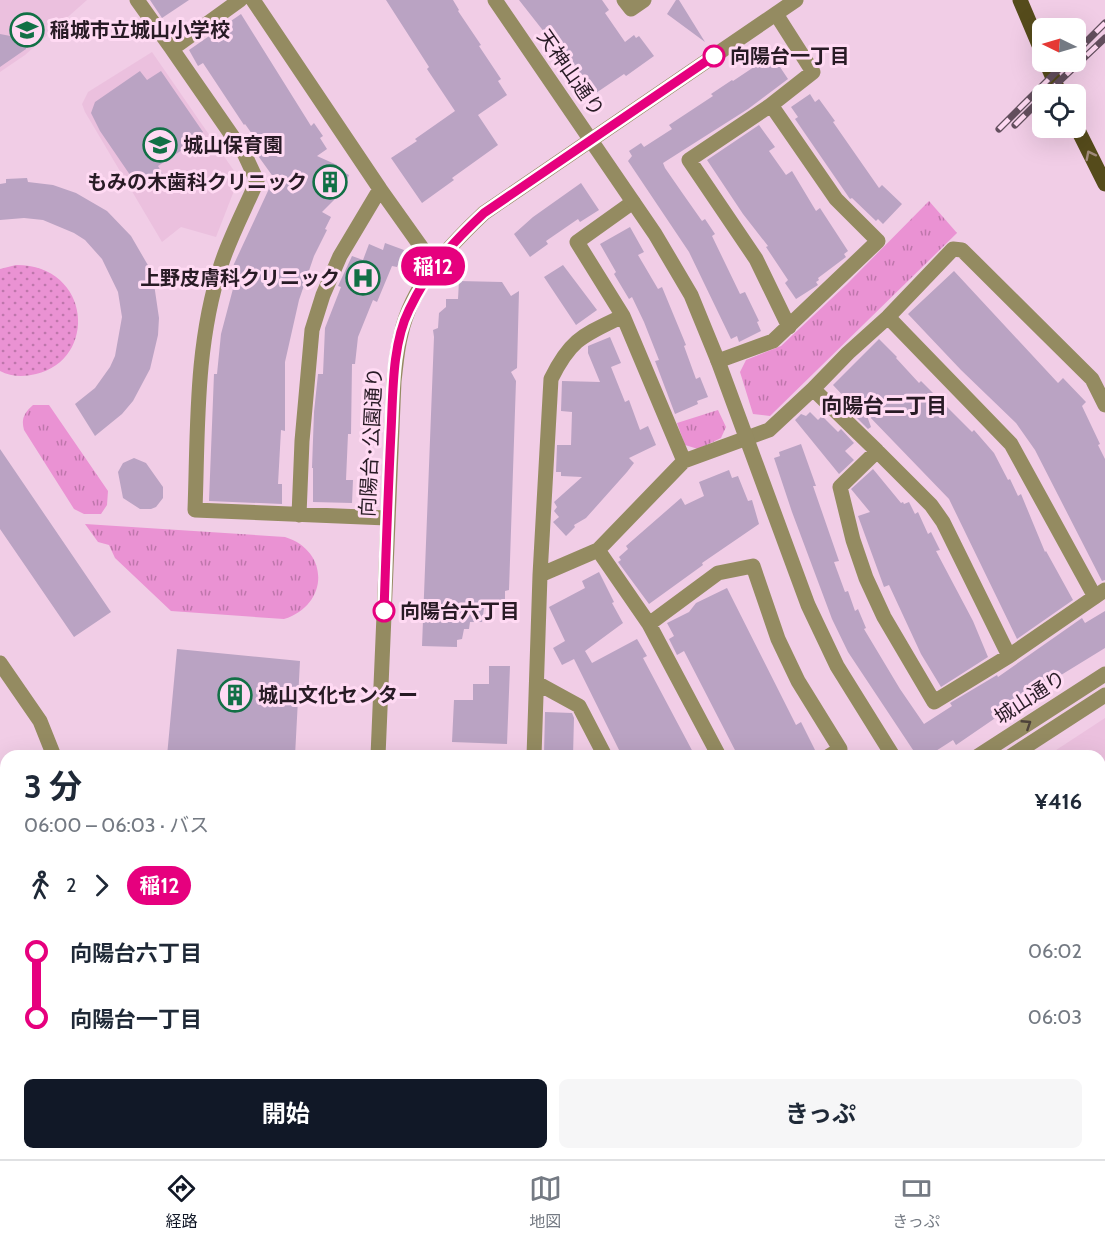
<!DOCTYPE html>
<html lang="ja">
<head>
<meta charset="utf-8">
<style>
	body { margin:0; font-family:Cabin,"Noto Sans JP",sans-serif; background:#f6f6f7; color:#1f2937; height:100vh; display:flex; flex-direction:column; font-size:22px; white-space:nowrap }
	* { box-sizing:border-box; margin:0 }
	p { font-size:20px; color:#747a83 }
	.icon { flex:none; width:33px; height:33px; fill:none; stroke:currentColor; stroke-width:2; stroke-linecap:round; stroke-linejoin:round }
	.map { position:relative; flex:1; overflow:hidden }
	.drawer { position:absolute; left:0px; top:750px; width:1106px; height:410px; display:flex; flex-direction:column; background:#fff; border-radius:18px 18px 0 0; box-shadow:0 6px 24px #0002 }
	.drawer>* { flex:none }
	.badge { padding:0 12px; border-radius:20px; font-size:21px; line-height:39px }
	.needle { width:39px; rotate:275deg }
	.tools { position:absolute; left:1032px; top:18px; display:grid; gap:12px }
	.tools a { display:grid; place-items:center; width:54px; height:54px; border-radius:9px; background:#fff; box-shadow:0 6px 24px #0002; font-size:30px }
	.map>.badge { position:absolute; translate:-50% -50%; box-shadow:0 0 0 3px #fff }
	.legs { display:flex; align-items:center; gap:9px; height:66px; padding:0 24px; font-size:20px }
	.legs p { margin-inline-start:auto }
	.overview { display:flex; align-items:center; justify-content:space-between; height:102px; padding:0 24px }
	h1 { font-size:33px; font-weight:700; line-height:45px }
	.primary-button { display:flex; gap:12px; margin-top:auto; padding:12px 24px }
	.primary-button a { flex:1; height:69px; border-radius:9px; background:#111827; color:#fff; font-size:24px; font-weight:700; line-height:69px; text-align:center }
	.primary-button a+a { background:#f6f6f7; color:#1f2937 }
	ul { padding:0 24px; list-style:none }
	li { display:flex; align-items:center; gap:21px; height:66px; font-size:22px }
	li i { display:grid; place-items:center; width:9px; height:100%; margin:0 8px; background:currentColor }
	li i::after { content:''; width:15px; height:15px; margin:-8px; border:4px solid; border-radius:50%; background:#fff }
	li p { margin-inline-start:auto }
	li:first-child i { background:linear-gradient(#0000 50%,currentColor 0) }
	li:last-child i { background:linear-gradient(currentColor 50%,#0000 0) }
	.tabs { display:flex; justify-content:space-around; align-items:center; height:84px; border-top:2px solid #e0e1e3; background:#fff; font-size:16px; color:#747a83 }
	.tabs a { display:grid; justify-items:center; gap:3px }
	.tabs .on { color:#111827 }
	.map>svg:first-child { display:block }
	.built { fill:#ebc0de }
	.grass { fill:url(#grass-tufts) }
	.forest { fill:url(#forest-firs) }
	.garden { fill:url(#garden-dots) }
	.building { fill:#baa3c3 }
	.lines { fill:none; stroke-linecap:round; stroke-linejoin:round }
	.minor { stroke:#948b61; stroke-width:15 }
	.tertiary { stroke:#948b61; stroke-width:15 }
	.primary { stroke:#554b1b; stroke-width:15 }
	.rail-casing { stroke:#634f5e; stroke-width:7 }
	.rail { stroke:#ffdaf3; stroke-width:4.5; stroke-dasharray:14; stroke-linecap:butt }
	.oneway { stroke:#a28b7c }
	.oneway2 { stroke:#4e423a }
	.line-1-casing { stroke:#fff; stroke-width:14 }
	.line-1 { stroke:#e6007e; stroke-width:9 }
	.stop-1-dot { fill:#fff; stroke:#e6007e; stroke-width:3 }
	.labels { text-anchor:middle; stroke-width:6; stroke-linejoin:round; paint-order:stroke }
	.poi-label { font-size:20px; font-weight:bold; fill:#281b25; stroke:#ffdaf3; text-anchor:start }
	.stop-label { font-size:20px; font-weight:bold; fill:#281b25; stroke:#ffdaf3; text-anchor:start }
	.street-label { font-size:20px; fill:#281b25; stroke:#ffdaf3 }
	.neighbourhood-label { font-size:21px; font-weight:bold; fill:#281b25; stroke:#ffdaf3 }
</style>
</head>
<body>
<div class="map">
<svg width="1105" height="1159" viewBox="0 0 1105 1159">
	<defs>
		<pattern id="grass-tufts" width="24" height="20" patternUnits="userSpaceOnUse" patternTransform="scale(1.5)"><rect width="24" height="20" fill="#ea92d3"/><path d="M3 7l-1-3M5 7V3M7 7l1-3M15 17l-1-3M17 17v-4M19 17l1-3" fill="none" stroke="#be76ab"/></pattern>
		<pattern id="forest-firs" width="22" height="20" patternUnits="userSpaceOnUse" patternTransform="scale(1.5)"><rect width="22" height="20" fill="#ea92d3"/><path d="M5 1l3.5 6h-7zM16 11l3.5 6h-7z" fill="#be76ab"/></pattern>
		<pattern id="garden-dots" width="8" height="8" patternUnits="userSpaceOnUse" patternTransform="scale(1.5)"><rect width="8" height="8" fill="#ea92d3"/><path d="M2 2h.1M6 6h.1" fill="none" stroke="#be76ab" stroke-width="1.8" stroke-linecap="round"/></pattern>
	</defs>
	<rect width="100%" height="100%" fill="#f1cde6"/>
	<path class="built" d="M0,0H87L25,55L0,72Z
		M152,52L239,178L216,237L181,227L162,242L85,112L82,104L88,92Z
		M1105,718V1159H1017L1013,1154H1100V756H1047Z"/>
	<path class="grass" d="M929,201L957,233L770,416L753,414L740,372L746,360L781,346L847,284Z
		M33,405H49L108,491L107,505L101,514H84L74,509L24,430C21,419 24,413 33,405Z
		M718,410L726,427L721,438L698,449L685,445L677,423Z
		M85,524L285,537C330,551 329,605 284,619L171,611L115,558L109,545L98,542Z
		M6,985V1154H331V1159H0V989Z"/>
	<path class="forest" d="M6,1122V1154H265L270,1159H0V1135Z"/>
	<path class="garden" d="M16,265C92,265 98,360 36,374C24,377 11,377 0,371V269Z"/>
	<path class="building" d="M150,0H189L162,18Z
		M386,0H453L459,10L458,11L481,45L479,46L501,79L498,81L507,95L478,115L498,145L452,178L454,180L422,203L391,158L417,141L415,139L455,111L427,69L429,67Z
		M519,0H602L609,10L605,13L625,42L634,35L636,38L639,36L654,56L626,76L624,74L593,95L591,91L585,95L564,64L561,66L547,45L552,42Z
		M676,0H679L705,42L667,14Z
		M241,14L311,126L314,123L323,136L320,138L327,149L317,156L337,165L336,168L349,175L342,192L322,212L331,217L325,229L327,230L314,256L299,300L285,362V431L281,430L278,484H282V504L209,501L214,374H217L221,334L234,285L229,283L234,264L274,178L256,153L262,148L245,124L244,125L203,63L198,66L189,50Z
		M0,34L26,39V49L0,67Z
		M772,55L788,79L748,109L663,163L665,168L683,194L702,221L705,219L715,234L712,236L740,294L745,292L759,321L757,322L761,331L739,342L737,336L731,339L689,252L628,161L632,156L629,151L641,143L644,147L672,129L669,125L713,96L711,94L732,80L733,81Z
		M140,71L147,80L161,71L203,132L181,147L182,150L158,166L164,176L141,191L100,131L91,113L95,102Z
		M810,94L815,102L819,99L835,121L833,122L879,188L882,185L902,204L883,224L878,219L876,221L852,198L850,199L795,119L798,117L791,107Z
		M759,125L775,147L769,151L786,175L792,171L816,211L820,208L848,251L844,254L846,257L818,278L819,280L816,282L818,285L796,299L785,283L788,280L766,247L768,246L743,214L707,160Z
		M27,178L28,182L53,185L76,193L107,211L131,236L149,267L154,284L159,318L158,335L150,369L133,401L122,414L95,436L75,404L95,388L110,367L115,356L122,317L118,292L102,259L85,240L74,233L43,220L24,218L0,220V184L6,183V179Z
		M581,183L599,210L580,222L578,219L546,241L548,244L530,257L514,234L533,217Z
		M630,227L644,252L638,255L658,289L662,287L686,345L684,346L696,379L700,377L708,397L697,401L698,404L675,414L655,361L659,360L644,322L632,297L629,299L614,274L616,272L600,244Z
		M385,243L404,250L397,267L392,266L377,302L373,300L358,337L355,364H352L351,434H348L346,480H353L352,503L313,502V468H312L314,412L318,374H323L325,328L341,287L338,286L352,256L363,260L369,244L383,250Z
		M563,265L597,310L576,325L544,277Z
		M954,271L1058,383L1063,378L1086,402L1082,406L1100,444L1098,445L1105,459V580L1102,581L1035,450L1016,423L961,370L908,314Z
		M459,281L502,282L511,296L519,291L517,368L511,372L516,381L509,590L505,591V600H494L493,609L484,608L482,622H470L469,629H464L462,639L457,640V647L422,646L434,337L433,330L438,328L439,313L446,307V299H458Z
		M610,337L621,363L611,367L625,402L629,400L640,430L648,426L656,445L629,458L634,463L627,472L586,518L574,525L575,527L566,536L553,522L559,517L554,511L557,507L554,502L582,477L561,476V472H556L557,445H571L572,412L561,411L562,381L600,382L588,353V346Z
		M879,339L897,357L896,358L919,383L921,381L972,432L974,430L994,453L1008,480L1010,479L1018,496L1021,494L1045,552L1046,551L1073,600L1017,639L949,499L866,413L871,427L868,429L855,416L861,409L853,401L850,403L833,385Z
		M810,412L818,420L822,416L838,432L841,429L854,443L845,451L854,460L839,474L795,420L801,414L806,416Z
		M801,444L816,486H813L839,561L834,562L845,592L848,591L855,611L858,609L866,628L864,629L900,689L924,724L952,706L950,703L997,675L998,677L1082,618L1085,623L1105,611V648L1035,691L956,745L953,740L928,756H917L848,652L832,619L792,512L774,458L780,456L779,452Z
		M0,449L111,612L74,637L0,529Z
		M134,458L146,463L163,487V498L156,507L151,509H140L123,498L118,472L123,463Z
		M873,469L901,503L903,502L904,504L909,502L915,514L918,512L928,534L931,532L940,550L936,551L973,621L988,657L941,687L921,654L889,585L884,587L858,516L870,512L851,489Z
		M729,470L732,478L738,476L748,501L752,500L759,524L702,563L703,565L649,604L618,562L621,560L619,557L628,549L626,546L681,498L685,505L704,496L699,482Z
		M599,572L614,602L612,603L623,623L585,651L592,663L637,639L647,656L643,658L695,756H622L574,659L562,665L553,648L565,641L549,607L585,588L582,581Z
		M727,588L796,725L801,722L815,750L803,756H738L684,651L677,655L669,639L674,636L667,623L689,612L696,603Z
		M177,649L300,661L295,756H167Z
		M489,666H510L507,744L452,742L454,700H473V684H489Z
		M545,712L572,713L574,718L573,756H549V754H544Z"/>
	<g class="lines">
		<path class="minor" d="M137,0L172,49
			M240,0L172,49L244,153L257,181C245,209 230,237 221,265C195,345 198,428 195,510L387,518
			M253,0L380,189L434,265
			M624,0L631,9L644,0
			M771,105L689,160L756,259L789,327
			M633,202L577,242L623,316L684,461
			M888,317L1011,444L1095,597
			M718,361L773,341L878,241L836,199L771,105L813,72L776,14
			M813,389L877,451L840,487L853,540L866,578L884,617L934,702L1009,656L1105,590
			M877,451L931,505L943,522L1009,656
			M299,515L302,441L312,330L323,295L340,256L380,189
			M598,550L649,624L719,756
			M540,575L598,550L684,461L769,430L813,389L848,353L888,317L953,249L962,250L1092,379L1105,405
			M649,624L718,573L753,566L778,639L798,681L840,749L829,756
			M537,683L579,706L605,756
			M534,756L540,575L551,379C571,338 584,335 623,316
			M767,1154L768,1159
			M875,1154L878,1159
			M554,1159V1154"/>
		<path class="tertiary" d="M495,0L655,234L691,295L718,361L808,605L837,666L893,756
			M0,663L40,721L54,756
			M378,756L394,381C396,365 397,349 401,334C412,285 448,247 484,213L796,0
			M978,756L1105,674
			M1011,756L1105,695
			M0,940L6,938
			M0,955L6,952
			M363,1159V1154"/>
		<path class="primary" d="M1020,0L1042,52
			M1046,62L1060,94
			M1076,126L1105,184"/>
		<defs>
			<path id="rail" d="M1076,52L1105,23
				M1046,94L1105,38
				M1015,125L1042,98
				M999,129L1066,62"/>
		</defs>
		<use href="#rail" class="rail-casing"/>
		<use href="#rail" class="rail"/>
	</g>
	<defs><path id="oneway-chevron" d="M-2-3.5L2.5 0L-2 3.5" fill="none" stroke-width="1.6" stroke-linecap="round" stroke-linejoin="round" transform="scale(1.5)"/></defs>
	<use class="oneway" href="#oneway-chevron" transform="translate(1090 155) rotate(-117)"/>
	<use class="oneway2" href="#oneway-chevron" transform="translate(1027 724) rotate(-33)"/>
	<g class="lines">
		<defs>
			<path id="line-1" d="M384,611C386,551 388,492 391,432C393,394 392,344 409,310C429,268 451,244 484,213L714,56"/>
		</defs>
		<use href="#line-1" class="line-1-casing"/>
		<use href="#line-1" class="line-1"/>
	</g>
	<defs>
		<symbol id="school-ring" viewBox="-11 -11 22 22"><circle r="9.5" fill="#ffdaf3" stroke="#127046" stroke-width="1.5"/><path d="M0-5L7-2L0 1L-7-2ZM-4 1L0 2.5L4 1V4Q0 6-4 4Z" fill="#127046"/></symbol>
		<symbol id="building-ring" viewBox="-11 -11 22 22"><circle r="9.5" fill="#ffdaf3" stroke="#127046" stroke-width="1.5"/><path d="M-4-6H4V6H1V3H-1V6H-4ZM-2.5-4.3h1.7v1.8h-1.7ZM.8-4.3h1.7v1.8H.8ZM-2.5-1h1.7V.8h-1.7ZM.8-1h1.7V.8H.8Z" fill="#127046"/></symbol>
		<symbol id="hospital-ring" viewBox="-11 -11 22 22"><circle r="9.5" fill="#ffdaf3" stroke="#127046" stroke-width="1.5"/><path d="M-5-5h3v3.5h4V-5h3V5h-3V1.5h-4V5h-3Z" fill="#127046"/></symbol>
	</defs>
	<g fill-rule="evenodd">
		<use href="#school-ring" x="8" y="11" width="38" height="38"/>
		<use href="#school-ring" x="141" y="126" width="38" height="38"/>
		<use href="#building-ring" x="311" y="163" width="38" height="38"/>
		<use href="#hospital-ring" x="344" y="259" width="38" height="38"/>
		<use href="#building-ring" x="216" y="676" width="38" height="38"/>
	</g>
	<g class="stop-1-dot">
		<circle cx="714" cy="56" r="10"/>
		<circle cx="384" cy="611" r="10"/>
	</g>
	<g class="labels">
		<g class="poi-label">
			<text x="50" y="37">稲城市立城山小学校</text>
			<text x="183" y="152">城山保育園</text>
			<text x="307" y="189" text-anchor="end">もみの木歯科クリニック</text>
			<text x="340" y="285" text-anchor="end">上野皮膚科クリニック</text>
			<text x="258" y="702">城山文化センター</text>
		</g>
		<g class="stop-label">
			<text x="730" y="63">向陽台一丁目</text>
			<text x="400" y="618">向陽台六丁目</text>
		</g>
		<g class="street-label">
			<text transform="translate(571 73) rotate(55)" y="7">天神山通り</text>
			<text transform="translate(371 442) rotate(-87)" y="7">向陽台･公園通り</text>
			<text transform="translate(1030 697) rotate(-33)" y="7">城山通り</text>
		</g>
		<g class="neighbourhood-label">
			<text x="884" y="413">向陽台二丁目</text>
		</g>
	</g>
</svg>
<div class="tools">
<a><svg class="needle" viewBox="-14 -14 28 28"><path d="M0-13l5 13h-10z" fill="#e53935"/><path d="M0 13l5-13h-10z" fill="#747a83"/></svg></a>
<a><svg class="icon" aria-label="locate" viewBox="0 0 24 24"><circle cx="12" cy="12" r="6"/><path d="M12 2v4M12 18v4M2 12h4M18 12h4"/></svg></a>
</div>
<b class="badge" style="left:433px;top:266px;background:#e6007e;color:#fff">稲12</b>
<section class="drawer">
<div class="overview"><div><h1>3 分</h1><p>06:00 – 06:03 · バス</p></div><b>¥416</b></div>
<div class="legs"><svg class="icon" aria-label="walk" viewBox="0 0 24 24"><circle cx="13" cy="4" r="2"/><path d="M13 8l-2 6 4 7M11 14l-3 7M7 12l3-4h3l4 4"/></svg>2<svg class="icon" aria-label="forward" viewBox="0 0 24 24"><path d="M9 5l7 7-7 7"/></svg><b class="badge" style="background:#e6007e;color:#fff">稲12</b></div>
<ul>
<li><i style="color:#e6007e"></i><b>向陽台六丁目</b><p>06:02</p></li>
<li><i style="color:#e6007e"></i><b>向陽台一丁目</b><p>06:03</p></li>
</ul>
<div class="primary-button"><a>開始</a><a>きっぷ</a></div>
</section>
</div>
<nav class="tabs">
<a class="on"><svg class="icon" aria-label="directions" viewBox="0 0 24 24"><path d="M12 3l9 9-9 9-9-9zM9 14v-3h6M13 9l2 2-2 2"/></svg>経路</a>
<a><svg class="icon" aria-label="map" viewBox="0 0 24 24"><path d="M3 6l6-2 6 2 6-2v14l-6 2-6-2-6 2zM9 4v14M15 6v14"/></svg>地図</a>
<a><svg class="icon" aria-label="tickets" viewBox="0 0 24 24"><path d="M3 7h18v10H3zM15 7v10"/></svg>きっぷ</a>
</nav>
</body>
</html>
